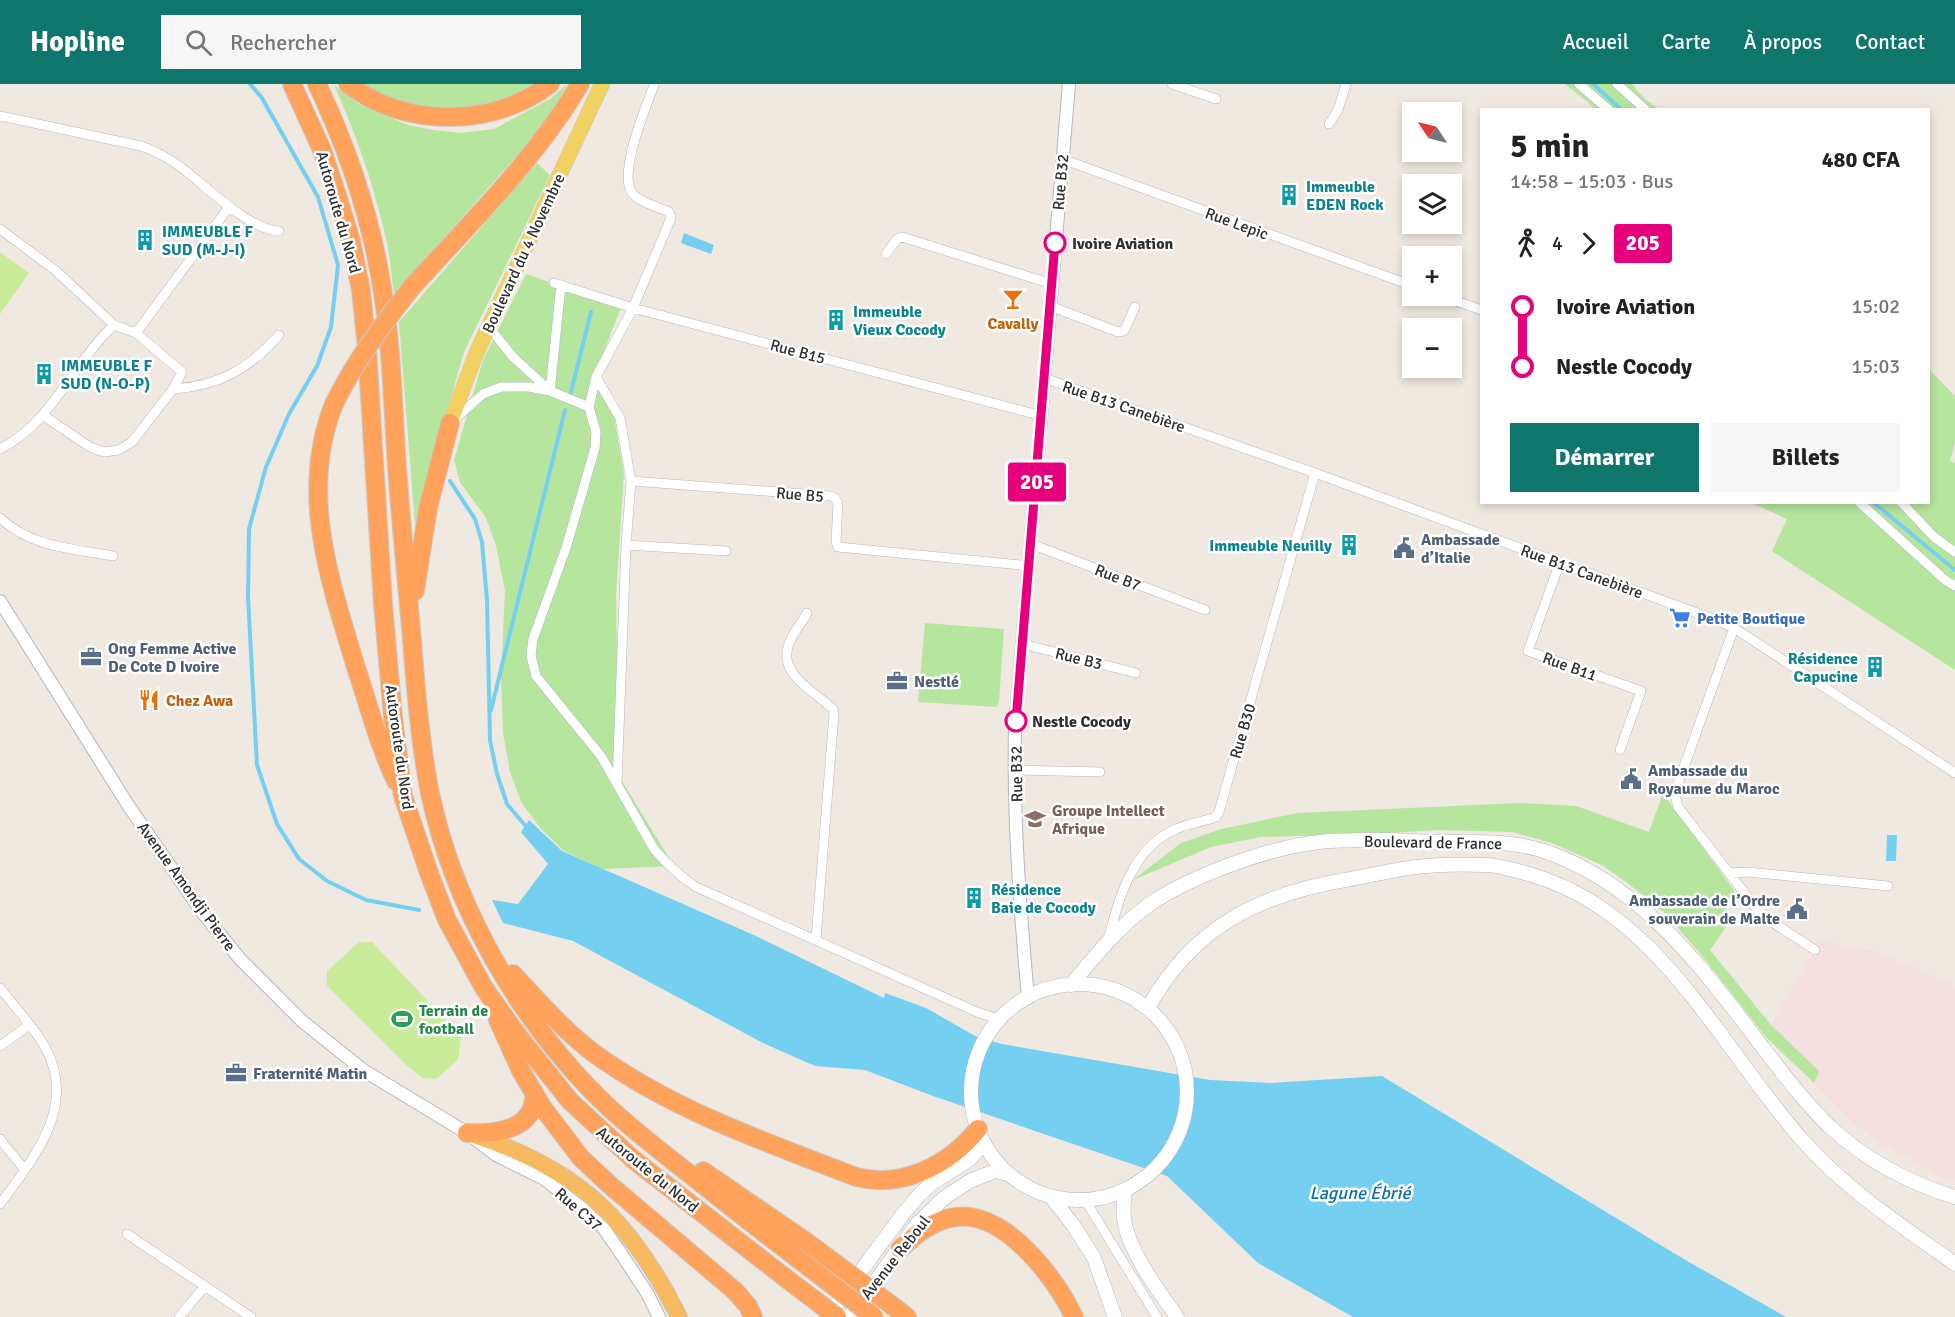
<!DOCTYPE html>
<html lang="fr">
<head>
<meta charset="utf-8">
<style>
	body { margin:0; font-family:Signika,sans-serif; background:#f6f6f6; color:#222; height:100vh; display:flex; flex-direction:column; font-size:22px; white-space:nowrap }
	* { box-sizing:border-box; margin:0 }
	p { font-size:20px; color:#767676 }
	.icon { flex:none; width:33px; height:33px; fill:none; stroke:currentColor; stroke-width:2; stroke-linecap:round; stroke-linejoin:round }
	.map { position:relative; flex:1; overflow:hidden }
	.details { position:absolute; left:1480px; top:24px; width:450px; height:396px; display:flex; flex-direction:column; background:#fff; border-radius:0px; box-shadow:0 3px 9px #0003 }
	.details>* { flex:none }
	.badge { padding:0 12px; border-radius:4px; font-size:21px; line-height:39px }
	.needle { width:39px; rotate:305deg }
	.fabs { position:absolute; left:1402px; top:18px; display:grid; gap:12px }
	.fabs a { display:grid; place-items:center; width:60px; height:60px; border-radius:0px; background:#fff; box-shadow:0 3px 9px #0003; font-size:30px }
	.map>.badge { position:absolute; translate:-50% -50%; box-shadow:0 0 0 3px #fff }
	.legs { display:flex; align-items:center; gap:9px; height:66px; padding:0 30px; font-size:20px }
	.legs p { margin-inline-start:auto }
	.head { display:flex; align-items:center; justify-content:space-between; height:102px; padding:0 30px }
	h1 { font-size:33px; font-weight:800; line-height:45px }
	.action { display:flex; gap:12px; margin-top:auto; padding:12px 30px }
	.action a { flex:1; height:69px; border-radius:0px; background:#0f766e; color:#fff; font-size:24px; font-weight:800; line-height:69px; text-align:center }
	.action a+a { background:#f6f6f6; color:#222 }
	ul { padding:0 30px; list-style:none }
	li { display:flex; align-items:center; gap:21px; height:60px; font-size:22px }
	li i { display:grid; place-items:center; width:9px; height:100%; margin:0 8px; background:currentColor }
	li i::after { content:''; width:15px; height:15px; margin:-8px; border:4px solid; border-radius:50%; background:#fff }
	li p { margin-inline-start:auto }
	li:first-child i { background:linear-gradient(#0000 50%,currentColor 0) }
	li:last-child i { background:linear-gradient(currentColor 50%,#0000 0) }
	header { display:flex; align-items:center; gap:36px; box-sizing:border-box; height:84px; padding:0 30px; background:#0f766e; color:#fff }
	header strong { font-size:28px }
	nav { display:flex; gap:33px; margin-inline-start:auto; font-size:21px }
	.search { width:420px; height:54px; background:#f6f6f6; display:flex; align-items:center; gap:15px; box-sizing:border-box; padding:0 21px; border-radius:0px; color:#767676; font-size:22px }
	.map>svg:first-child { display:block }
	.medical { fill:#f5dfe0 }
	.green { fill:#b6e59e }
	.pitch { fill:#c9ec9a }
	.water { fill:#75cff0 }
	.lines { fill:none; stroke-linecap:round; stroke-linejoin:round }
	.stream { stroke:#75cff0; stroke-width:4 }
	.minor-casing { stroke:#b4b7c1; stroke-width:10 }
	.tertiary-casing { stroke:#b4b7c1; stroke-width:14 }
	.secondary-casing { stroke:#b4b7c1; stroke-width:15 }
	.primary-casing { stroke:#c9c9c9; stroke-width:16 }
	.trunk-casing { stroke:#c9c9c9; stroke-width:18 }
	.motorway-casing { stroke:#c9c9c9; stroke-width:20 }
	.minor { stroke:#fff; stroke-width:9 }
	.tertiary { stroke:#fff; stroke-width:12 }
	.secondary { stroke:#fff; stroke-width:14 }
	.primary { stroke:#f2d163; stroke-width:15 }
	.trunk { stroke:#f8ba60; stroke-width:16 }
	.motorway { stroke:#ffa35c; stroke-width:18 }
	.motorway-bridge-casing { stroke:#c9c9c9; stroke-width:20; stroke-linecap:butt }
	.motorway-bridge { stroke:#ffa35c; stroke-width:18 }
	.line-1-casing { stroke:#fff; stroke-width:14 }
	.line-1 { stroke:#e6007e; stroke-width:9 }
	.stop-1-dot { fill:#fff; stroke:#e6007e; stroke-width:3 }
	.labels { text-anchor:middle; stroke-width:5; stroke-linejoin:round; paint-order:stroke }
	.street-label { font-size:16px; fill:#2e2e2e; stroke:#fff }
	.culture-label { font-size:16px; font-weight:bold; fill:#0d838f; stroke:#fff; text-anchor:start }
	.stop-label { font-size:16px; font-weight:bold; fill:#2e2e2e; stroke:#fff; text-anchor:start }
	.food-label { font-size:16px; font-weight:bold; fill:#c56008; stroke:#fff }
	.service-label { font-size:16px; font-weight:bold; fill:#4e5e75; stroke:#fff; text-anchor:start }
	.shop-label { font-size:16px; font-weight:bold; fill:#366cbe; stroke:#fff; text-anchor:start }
	.education-label { font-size:16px; font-weight:bold; fill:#785e54; stroke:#fff; text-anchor:start }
	.leisure-label { font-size:16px; font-weight:bold; fill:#27864d; stroke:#fff; text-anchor:start }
	.water-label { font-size:18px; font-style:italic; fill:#0d6fa3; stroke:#fff }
</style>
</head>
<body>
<header>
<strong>Hopline</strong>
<div class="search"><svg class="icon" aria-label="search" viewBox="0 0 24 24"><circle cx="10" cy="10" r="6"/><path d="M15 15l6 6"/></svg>Rechercher</div>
<nav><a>Accueil</a><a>Carte</a><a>À propos</a><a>Contact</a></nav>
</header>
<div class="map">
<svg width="1955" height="1233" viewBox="0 0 1955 1233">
	<rect width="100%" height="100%" fill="#efe9e1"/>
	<path class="medical" d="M1820,857L1878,868L1955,902V1097L1935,1090L1878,1058L1847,1033L1814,999L1819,986L1771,941Z"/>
	<path class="green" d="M361,0H538L512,12L487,21L455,26L403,20Z
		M567,0L553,26L523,65L394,210C391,189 390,167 384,146C372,96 355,47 334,1L359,20L408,41L433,46L461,49L494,45L550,15Z
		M1565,0H1632L1645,15L1659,25H1596Z
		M537,79L550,91L464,268L415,440L399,238Z
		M526,190L621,223L596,289L614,333L624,389L616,511L619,692L674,782L603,785L564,767L541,745L521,718L510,688L503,649L501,591L505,507L496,462L486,434L460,398L454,376L483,276Z
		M1929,285L1955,312V359L1950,377L1955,379V586L1772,467L1787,435L1752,419L1929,418Z
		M925,539L1004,545L999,617L996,623L918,618Z
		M1663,709L1736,809L1726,825L1733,833L1710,866L1771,941L1819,987L1814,999L1766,953L1703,873L1665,829L1629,800L1602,781L1552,759L1512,748L1439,746L1373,750L1260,753L1211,763L1133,796L1181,759L1221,745L1298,729L1519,719L1576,722L1649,748Z"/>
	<path class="pitch" d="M0,168L29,189L0,230Z
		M359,858H372L461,952L458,976L436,995L422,994L405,980L327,902V887Z"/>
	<path class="water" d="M684,149L714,161L711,170L681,159Z
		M529,736L562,767L756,852L884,914L885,909L926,924L977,953L1002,960L1210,996L1271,999L1382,992L1687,1177L1786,1233H1353L1258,1179L1167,1092L933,1012L865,986L815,982L763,959L573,857L503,839L492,816L518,820L548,780L521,748Z
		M1887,751H1897L1896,777H1886Z"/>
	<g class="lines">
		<path class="stream" d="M250,0L262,14L318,113L338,181L331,243L317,282L289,330L266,383L249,445L248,513L257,681L277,740L299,775L327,797L366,816L419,826
			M1593,0L1622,26
			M571,308L591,228
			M450,397L475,435L482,458L487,516L490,656L497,690L507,720L529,746
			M1873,418L1955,486
			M491,626L565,326"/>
		<defs>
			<path id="minor" d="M1172,0L1216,15
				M1579,0L1609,26
				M1617,0L1646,26
				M0,32L141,62C156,67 170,75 182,84C206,102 249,146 279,147
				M1329,40L1338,26L1346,0
				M1062,75L1413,202
				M0,145L55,186L114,241
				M886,170L897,155L902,153L1052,200
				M554,199L633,224L1042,332
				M1441,212L1482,226
				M1050,222L1118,248L1124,247L1135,223
				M489,243L513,273L548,305
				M596,293L620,334L631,397L626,461L617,699
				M1044,294L1315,389L1716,536L1734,544L1955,689
				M173,305C219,302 249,285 279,251
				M550,307L561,201
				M589,323L596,293L633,224L671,134L669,128C658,123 639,118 632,109C618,89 646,23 654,1
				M44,332L90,363L104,368L119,366L132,358L173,305L182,288L136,249
				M454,336L483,310L501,303H529L550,307L589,323L596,348L595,364L566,464L533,555L531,572L536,592L601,672L654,765C667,780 679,792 696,803L977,928L1000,936
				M0,365C53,338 72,280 114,241L136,249L229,123
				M631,397L831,412L835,414L838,419L836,458L838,463L1030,482
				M1859,418L1945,496L1955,502
				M1901,418L1934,453L1955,468
				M0,434C33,464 71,464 113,472
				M1031,460L1205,526
				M626,461L726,467
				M1560,478L1528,567L1641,607L1620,666
				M807,529C801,540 791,551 788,563C779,590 816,609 833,625L834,630L816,855
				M1734,544L1677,702L1675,711L1678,723L1757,825L1772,838L1815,866
				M1023,560L1136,589
				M1014,686L1100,688
				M1729,789L1748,788L1888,802
				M1108,856C1119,814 1132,764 1176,745C1189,739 1203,738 1216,733L1219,728L1315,389
				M0,904C15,923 33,942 45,963C78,1022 34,1074 0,1120
				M0,962L29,941
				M0,1055L25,1086
				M1085,1116L1157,1233
				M127,1150L251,1233
				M179,1233L205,1202"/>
			<path id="tertiary" d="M0,517L128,721L202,828L240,875L302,937L363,986L467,1049L496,1071L544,1095L583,1125L604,1145L620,1168L647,1209L659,1233
				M1028,914C1020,824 1013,734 1015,644L1069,0"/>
			<path id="secondary" d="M971 1008a108 108 0 1 1 216 0a108 108 0 1 1-216 0Z
				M1071,901C1095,872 1119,842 1150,820C1191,792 1270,763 1320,758C1332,756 1345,757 1357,756C1388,755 1418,758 1449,758C1481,758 1513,757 1544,767C1642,800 1704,886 1764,965C1785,992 1805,1019 1830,1043C1865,1075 1909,1099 1955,1113
				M1148,924C1192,844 1257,811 1345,796C1369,792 1392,786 1416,783C1439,780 1464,780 1487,781C1502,782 1518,787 1532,791C1660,828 1721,965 1804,1058C1848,1107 1902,1142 1955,1180
				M1125,1106C1124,1115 1123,1125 1124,1134C1127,1165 1159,1208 1177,1233
				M1051,1113L1074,1142L1094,1174L1115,1233
				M827,1233L903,1130L919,1111L932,1099L970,1075L984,1059
				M849,1233L918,1139L944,1114L970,1097L995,1087L1008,1090"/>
			<path id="primary" d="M450,339L476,270L602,0"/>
			<path id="trunk" d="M471,1050C576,1084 630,1134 679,1233"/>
			<path id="motorway" d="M292,0L322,66L338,114L351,157L361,206L367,265L383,520L393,633L403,712L429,789L447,836L484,904L519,953L570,1017L634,1076L783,1192
				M317,0C349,67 372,136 383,210C392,267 393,325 397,383C401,441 407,498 412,556C416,607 420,658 430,709C453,818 513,925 590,1005C620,1036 653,1061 687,1088C723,1117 760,1146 797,1174
				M348,0C404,44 494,44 550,0
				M412,203C471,138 535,76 580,0
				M334,320C299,407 329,494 355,580C368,619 378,659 396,697
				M415,507L428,424L450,339
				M513,890C539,918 564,947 595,970C674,1027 766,1058 856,1093C902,1105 949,1081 978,1045
				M498,936L521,987L543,1024L581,1074L611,1102L735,1207L748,1222L753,1233
				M467,1049C496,1050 537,1046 534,1008
				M703,1087L808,1159
				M900,1165C916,1150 933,1136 956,1133C1005,1127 1056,1194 1074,1233
				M894,1223L907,1233"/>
		</defs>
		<use href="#minor" class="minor-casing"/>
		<use href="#tertiary" class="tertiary-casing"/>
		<use href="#secondary" class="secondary-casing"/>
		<use href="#primary" class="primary-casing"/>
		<use href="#trunk" class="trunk-casing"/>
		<use href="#motorway" class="motorway-casing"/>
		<use href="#minor" class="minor"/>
		<use href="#tertiary" class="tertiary"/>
		<use href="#secondary" class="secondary"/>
		<use href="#primary" class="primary"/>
		<use href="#trunk" class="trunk"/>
		<use href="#motorway" class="motorway"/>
		<defs>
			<path id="motorway-bridge" d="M334,320C355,277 383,240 412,203
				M808,1159L894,1223
				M797,1174L874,1233
				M783,1192L837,1233"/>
		</defs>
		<use href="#motorway-bridge" class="motorway-bridge-casing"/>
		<use href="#motorway-bridge" class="motorway-bridge"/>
	</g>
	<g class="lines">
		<defs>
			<path id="line-1" d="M1016,637L1055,159"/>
		</defs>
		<use href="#line-1" class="line-1-casing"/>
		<use href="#line-1" class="line-1"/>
	</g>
	<defs>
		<symbol id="building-bare" viewBox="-9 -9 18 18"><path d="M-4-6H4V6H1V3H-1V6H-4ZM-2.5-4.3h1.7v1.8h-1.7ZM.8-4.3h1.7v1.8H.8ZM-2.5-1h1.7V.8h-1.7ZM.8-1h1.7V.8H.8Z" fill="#0f9aa8" stroke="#fff" stroke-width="2.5" paint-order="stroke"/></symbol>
		<symbol id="bar-bare" viewBox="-9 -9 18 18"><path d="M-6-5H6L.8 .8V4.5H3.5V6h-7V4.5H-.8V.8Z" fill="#e8710a" stroke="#fff" stroke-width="2.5" paint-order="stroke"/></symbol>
		<symbol id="civic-bare" viewBox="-9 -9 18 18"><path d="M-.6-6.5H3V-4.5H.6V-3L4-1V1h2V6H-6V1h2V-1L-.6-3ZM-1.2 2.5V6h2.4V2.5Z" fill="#5c6f8a" stroke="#fff" stroke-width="2.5" paint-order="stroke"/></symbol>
		<symbol id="supermarket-bare" viewBox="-9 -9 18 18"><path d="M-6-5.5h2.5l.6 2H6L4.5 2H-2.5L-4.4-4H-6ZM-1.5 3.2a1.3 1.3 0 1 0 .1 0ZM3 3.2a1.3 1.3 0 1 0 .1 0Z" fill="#3f7fe0" stroke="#fff" stroke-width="2.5" paint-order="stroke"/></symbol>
		<symbol id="office-bare" viewBox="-9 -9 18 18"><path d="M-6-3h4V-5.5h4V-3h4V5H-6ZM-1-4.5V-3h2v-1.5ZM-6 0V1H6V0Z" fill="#5c6f8a" stroke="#fff" stroke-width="2.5" paint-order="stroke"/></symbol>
		<symbol id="restaurant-bare" viewBox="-9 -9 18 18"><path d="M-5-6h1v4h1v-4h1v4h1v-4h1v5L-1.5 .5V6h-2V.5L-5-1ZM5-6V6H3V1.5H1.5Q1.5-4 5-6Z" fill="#e8710a" stroke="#fff" stroke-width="2.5" paint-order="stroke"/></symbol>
		<symbol id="school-bare" viewBox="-9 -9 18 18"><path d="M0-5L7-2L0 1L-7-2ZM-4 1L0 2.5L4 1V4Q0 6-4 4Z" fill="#8d6e63" stroke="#fff" stroke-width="2.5" paint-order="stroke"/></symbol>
		<symbol id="stadium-bare" viewBox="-9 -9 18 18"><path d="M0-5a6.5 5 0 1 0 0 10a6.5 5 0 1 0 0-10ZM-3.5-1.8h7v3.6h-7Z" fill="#2e9e5b" stroke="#fff" stroke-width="2.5" paint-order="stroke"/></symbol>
	</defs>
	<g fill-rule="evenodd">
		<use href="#building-bare" x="1274" y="96" width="30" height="30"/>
		<use href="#building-bare" x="130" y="141" width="30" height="30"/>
		<use href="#bar-bare" x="998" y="200" width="30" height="30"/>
		<use href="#building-bare" x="821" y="221" width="30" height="30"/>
		<use href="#building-bare" x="29" y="275" width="30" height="30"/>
		<use href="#building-bare" x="1334" y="446" width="30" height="30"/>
		<use href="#civic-bare" x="1389" y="449" width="30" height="30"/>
		<use href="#supermarket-bare" x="1665" y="519" width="30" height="30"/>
		<use href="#office-bare" x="76" y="558" width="30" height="30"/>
		<use href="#building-bare" x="1860" y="568" width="30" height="30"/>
		<use href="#office-bare" x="882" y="582" width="30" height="30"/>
		<use href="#restaurant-bare" x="134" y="601" width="30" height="30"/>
		<use href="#civic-bare" x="1616" y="680" width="30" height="30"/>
		<use href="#school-bare" x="1020" y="720" width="30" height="30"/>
		<use href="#building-bare" x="959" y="799" width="30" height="30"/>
		<use href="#civic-bare" x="1782" y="810" width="30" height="30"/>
		<use href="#stadium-bare" x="387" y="920" width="30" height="30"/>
		<use href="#office-bare" x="221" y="974" width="30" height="30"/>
	</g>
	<g class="stop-1-dot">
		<circle cx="1055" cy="159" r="10"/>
		<circle cx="1016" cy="637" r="10"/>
	</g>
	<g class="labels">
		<g class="street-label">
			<text transform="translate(1060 98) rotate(-85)" y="6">Rue B32</text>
			<text transform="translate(339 128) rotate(74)" y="6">Autoroute du Nord</text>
			<text transform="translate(1237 139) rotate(20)" y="6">Rue Lepic</text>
			<text transform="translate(523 169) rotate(-65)" y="6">Boulevard du 4 Novembre</text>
			<text transform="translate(798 267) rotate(15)" y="6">Rue B15</text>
			<text transform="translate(1124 322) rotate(19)" y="6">Rue B13 Canebière</text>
			<text transform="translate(800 410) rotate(5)" y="6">Rue B5</text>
			<text transform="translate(1582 487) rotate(20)" y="6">Rue B13 Canebière</text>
			<text transform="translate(1118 493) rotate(21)" y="6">Rue B7</text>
			<text transform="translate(1079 574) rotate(14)" y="6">Rue B3</text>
			<text transform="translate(1570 582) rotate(20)" y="6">Rue B11</text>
			<text transform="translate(1242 647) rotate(-74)" y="6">Rue B30</text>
			<text transform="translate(400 663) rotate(82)" y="6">Autoroute du Nord</text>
			<text transform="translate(1016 690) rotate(-91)" y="6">Rue B32</text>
			<text transform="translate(1433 758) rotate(1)" y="6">Boulevard de France</text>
			<text transform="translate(187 802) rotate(54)" y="6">Avenue Amondji Pierre</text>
			<text transform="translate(648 1085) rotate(39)" y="6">Autoroute du Nord</text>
			<text transform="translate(579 1125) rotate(41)" y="6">Rue C37</text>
			<text transform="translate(895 1173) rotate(-52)" y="6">Avenue Reboul</text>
		</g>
		<g class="culture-label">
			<text x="1306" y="108">Immeuble<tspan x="1306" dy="18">EDEN Rock</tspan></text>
			<text x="162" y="153">IMMEUBLE F<tspan x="162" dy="18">SUD (M-J-I)</tspan></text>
			<text x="853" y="233">Immeuble<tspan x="853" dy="18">Vieux Cocody</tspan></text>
			<text x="61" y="287">IMMEUBLE F<tspan x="61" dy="18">SUD (N-O-P)</tspan></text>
			<text x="1332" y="467" text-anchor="end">Immeuble Neuilly</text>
			<text x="1858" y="580" text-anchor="end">Résidence<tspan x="1858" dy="18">Capucine</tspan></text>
			<text x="991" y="811">Résidence<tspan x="991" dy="18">Baie de Cocody</tspan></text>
		</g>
		<g class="stop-label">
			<text x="1072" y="165">Ivoire Aviation</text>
			<text x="1032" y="643">Nestle Cocody</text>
		</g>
		<g class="food-label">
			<text x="1013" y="245">Cavally</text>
			<text x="166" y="622" text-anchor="start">Chez Awa</text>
		</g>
		<g class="service-label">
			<text x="1421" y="461">Ambassade<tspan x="1421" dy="18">d’Italie</tspan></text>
			<text x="108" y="570">Ong Femme Active<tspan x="108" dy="18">De Cote D Ivoire</tspan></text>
			<text x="914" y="603">Nestlé</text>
			<text x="1648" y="692">Ambassade du<tspan x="1648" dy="18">Royaume du Maroc</tspan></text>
			<text x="1780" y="822" text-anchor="end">Ambassade de l’Ordre<tspan x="1780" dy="18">souverain de Malte</tspan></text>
			<text x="253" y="995">Fraternité Matin</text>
		</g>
		<g class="shop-label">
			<text x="1697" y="540">Petite Boutique</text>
		</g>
		<g class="education-label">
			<text x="1052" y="732">Groupe Intellect<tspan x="1052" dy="18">Afrique</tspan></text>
		</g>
		<g class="leisure-label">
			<text x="419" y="932">Terrain de<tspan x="419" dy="18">football</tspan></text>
		</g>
		<g class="water-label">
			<text x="1360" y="1115">Lagune Ébrié</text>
		</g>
	</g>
</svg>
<div class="fabs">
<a><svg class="needle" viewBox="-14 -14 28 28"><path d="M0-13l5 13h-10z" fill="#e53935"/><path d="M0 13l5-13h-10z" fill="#767676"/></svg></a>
<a><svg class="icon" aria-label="layers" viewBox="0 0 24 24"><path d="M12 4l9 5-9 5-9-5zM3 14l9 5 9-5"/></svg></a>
<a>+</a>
<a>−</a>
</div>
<b class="badge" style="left:1037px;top:398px;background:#e6007e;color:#fff">205</b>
<section class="details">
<div class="head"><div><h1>5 min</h1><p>14:58 – 15:03 · Bus</p></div><b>480 CFA</b></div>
<div class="legs"><svg class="icon" aria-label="walk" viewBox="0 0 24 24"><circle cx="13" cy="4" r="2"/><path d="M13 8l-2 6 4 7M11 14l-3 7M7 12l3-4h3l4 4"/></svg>4<svg class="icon" aria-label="forward" viewBox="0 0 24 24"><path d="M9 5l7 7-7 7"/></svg><b class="badge" style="background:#e6007e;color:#fff">205</b></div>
<ul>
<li><i style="color:#e6007e"></i><b>Ivoire Aviation</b><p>15:02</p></li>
<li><i style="color:#e6007e"></i><b>Nestle Cocody</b><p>15:03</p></li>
</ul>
<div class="action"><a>Démarrer</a><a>Billets</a></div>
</section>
</div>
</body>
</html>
